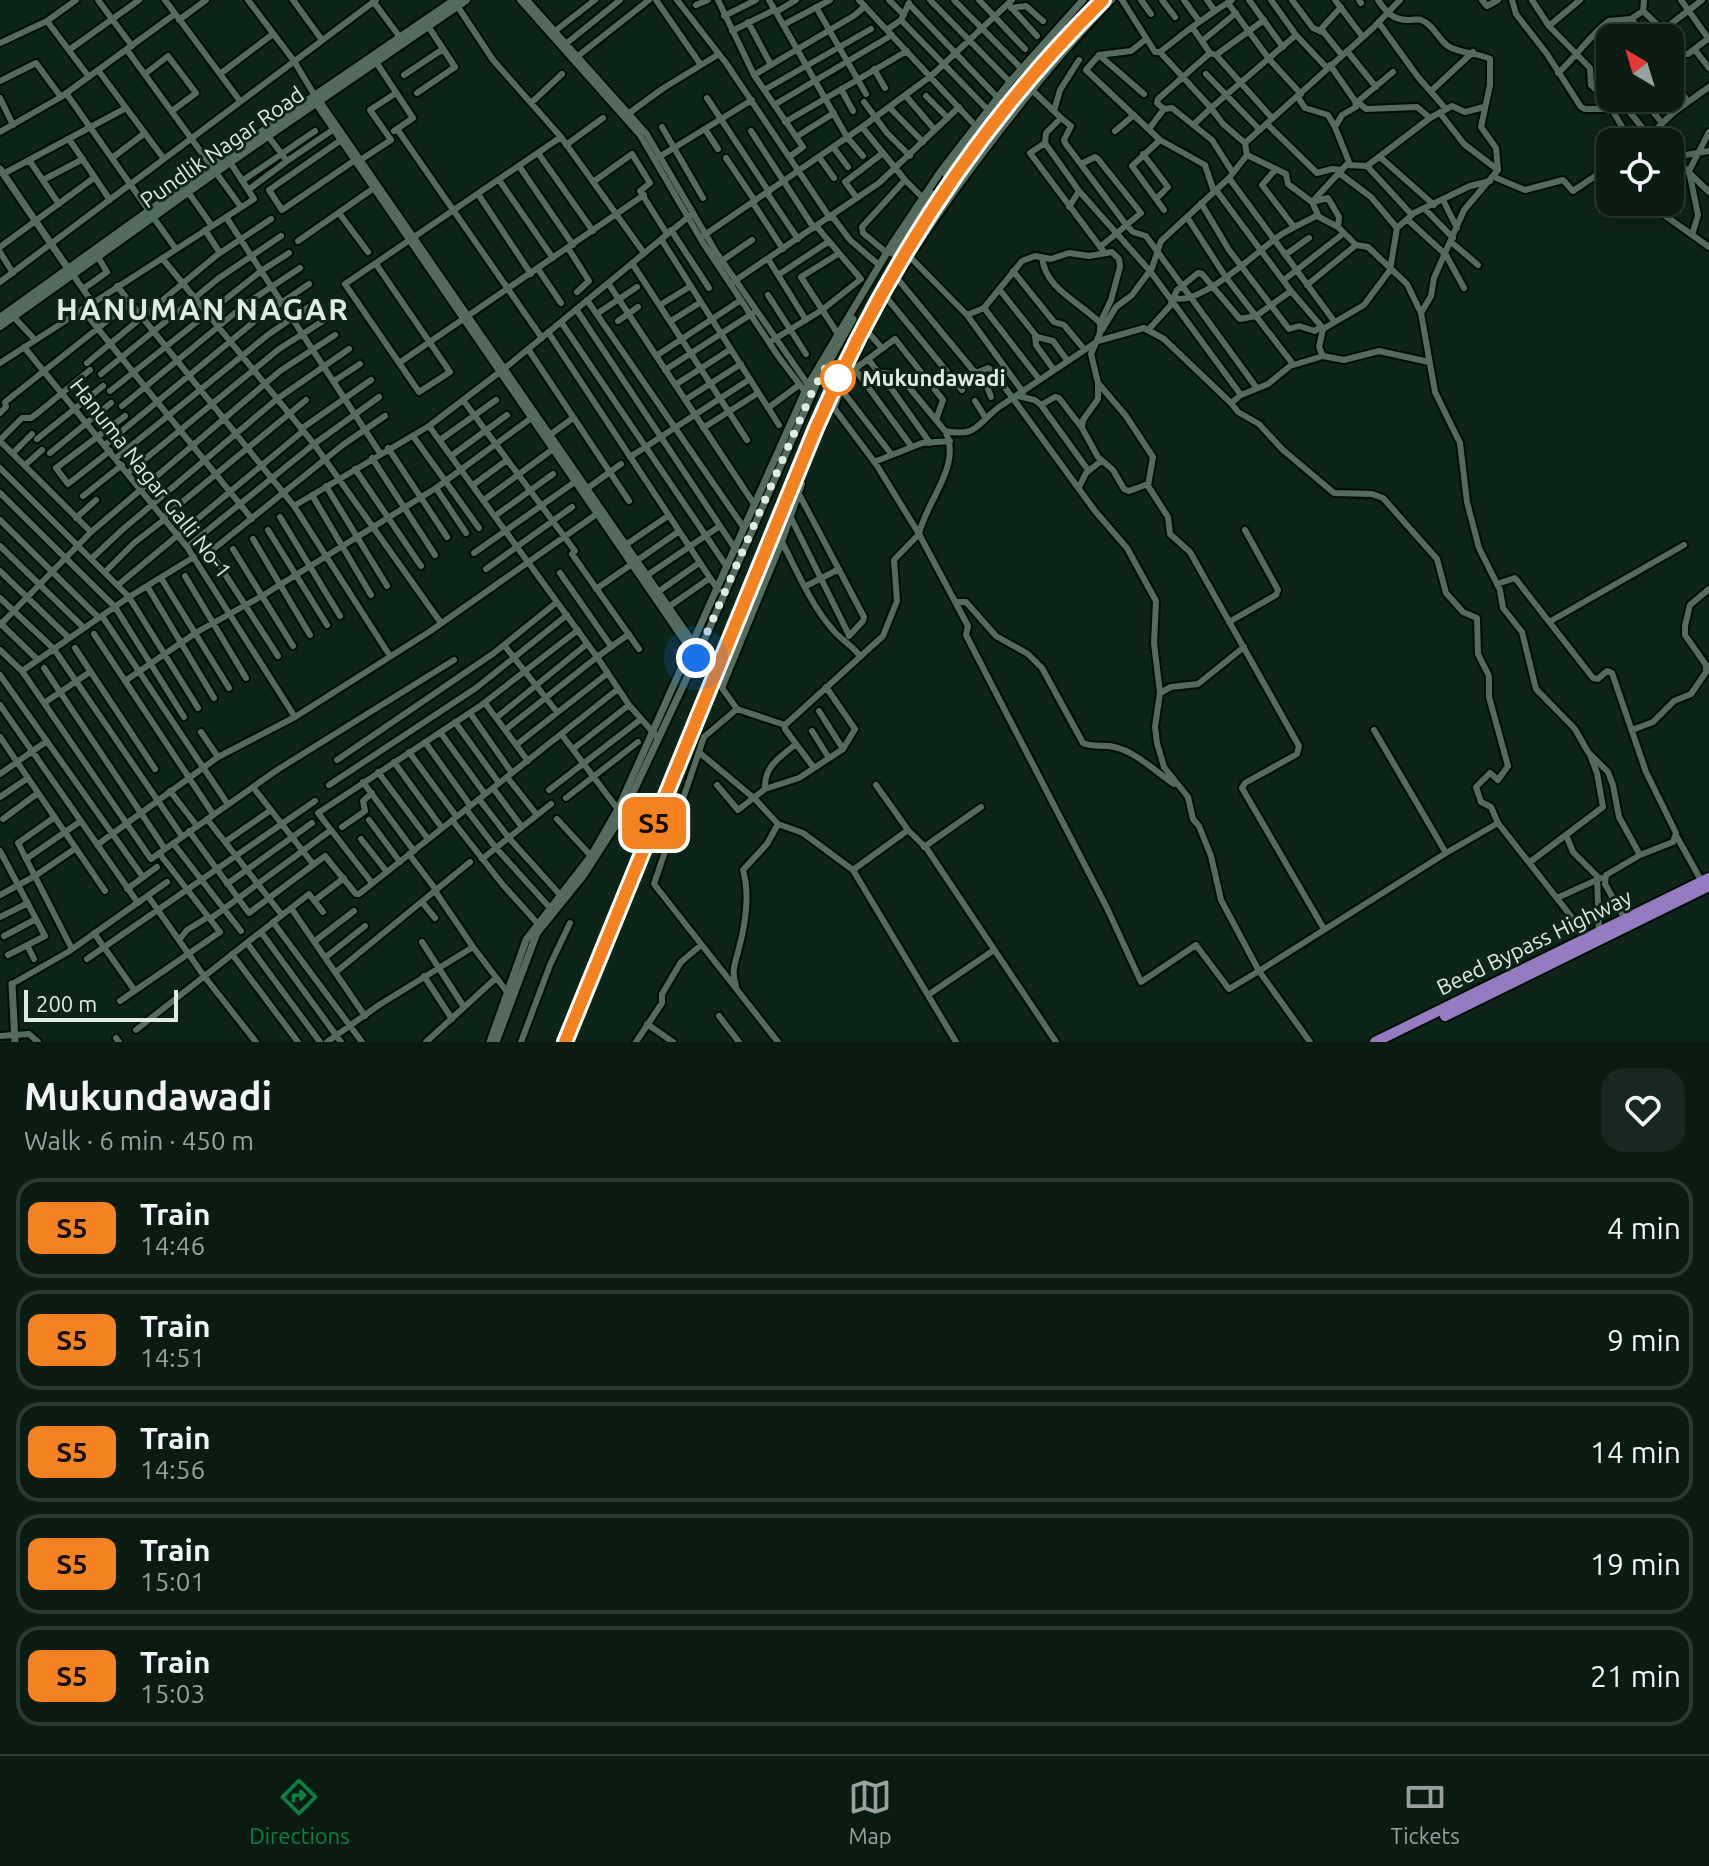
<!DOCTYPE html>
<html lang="en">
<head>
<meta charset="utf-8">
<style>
	body { margin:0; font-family:Ubuntu,sans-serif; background:#182820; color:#f1f3f6; height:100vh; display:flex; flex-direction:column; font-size:30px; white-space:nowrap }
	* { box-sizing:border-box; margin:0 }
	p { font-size:26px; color:#99a19f }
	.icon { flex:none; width:44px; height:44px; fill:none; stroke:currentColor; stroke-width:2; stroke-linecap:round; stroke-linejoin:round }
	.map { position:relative; height:1042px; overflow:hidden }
	.sheet { display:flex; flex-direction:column; background:#0a1b12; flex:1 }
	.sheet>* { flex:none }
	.badge { padding:0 16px; border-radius:12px; font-size:28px; line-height:52px }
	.needle { width:52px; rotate:322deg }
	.buttons { position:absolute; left:1596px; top:24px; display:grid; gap:16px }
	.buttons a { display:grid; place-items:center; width:88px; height:88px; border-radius:16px; background:#0a1b12; box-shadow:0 4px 20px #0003,0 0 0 2px #2a3932; font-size:40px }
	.scale { position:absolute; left:24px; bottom:20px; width:154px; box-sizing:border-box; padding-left:8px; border:4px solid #deece3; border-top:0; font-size:22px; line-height:28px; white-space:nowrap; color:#deece3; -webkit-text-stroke:6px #0d2418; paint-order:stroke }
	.you { position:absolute; width:40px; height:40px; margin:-20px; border:6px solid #fff; border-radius:50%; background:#1a73e8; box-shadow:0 0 0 12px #1a73e833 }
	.map>.badge { position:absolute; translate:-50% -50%; box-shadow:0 0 0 4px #fff }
	.round { display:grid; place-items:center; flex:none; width:84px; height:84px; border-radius:24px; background:#182820 }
	.summary { display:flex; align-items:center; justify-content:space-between; height:136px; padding:0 24px }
	h1 { font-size:38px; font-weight:600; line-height:60px }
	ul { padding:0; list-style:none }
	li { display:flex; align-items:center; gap:24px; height:100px; margin:0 16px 12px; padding:0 8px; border:4px solid #2a3932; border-radius:24px }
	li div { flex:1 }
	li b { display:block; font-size:30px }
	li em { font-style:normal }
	li .badge { min-width:88px; font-weight:700; text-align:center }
	.tab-bar { display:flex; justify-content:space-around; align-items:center; height:112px; border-top:2px solid #2a3932; background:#0a1b12; font-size:22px; color:#99a19f }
	.tab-bar a { display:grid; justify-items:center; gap:4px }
	.tab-bar .selected { color:#0b8043 }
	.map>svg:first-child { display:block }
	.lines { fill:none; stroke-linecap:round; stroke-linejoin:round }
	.minor-casing { stroke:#000d04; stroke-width:10 }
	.tertiary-casing { stroke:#000d04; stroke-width:11 }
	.secondary-casing { stroke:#000d04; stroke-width:12 }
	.trunk-casing { stroke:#000d04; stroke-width:14 }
	.minor { stroke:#536c5d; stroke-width:6 }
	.tertiary { stroke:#536c5d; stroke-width:7 }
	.secondary { stroke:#536c5d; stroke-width:8 }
	.trunk { stroke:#967bc1; stroke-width:10 }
	.rail { stroke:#9fb0a6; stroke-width:2; stroke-dasharray:10 10; stroke-linecap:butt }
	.line-casing { stroke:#fff; stroke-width:18 }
	.line { stroke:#f58220; stroke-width:12 }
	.walk { stroke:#deece3; stroke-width:8; stroke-dasharray:0 14.4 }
	.stop-dot { fill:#fff; stroke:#f58220; stroke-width:4 }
	.labels { text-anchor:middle; stroke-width:6; stroke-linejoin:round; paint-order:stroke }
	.street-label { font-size:22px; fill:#deece3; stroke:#0d2418 }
	.stop-label { font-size:22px; font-weight:bold; fill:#deece3; stroke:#0d2418; text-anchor:start }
	.district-label { font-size:30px; font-weight:bold; letter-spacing:2px; fill:#deece3; stroke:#0d2418 }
</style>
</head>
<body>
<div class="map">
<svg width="1709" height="1042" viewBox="0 0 1709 1042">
	<rect width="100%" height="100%" fill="#0d2418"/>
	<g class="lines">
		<defs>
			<path id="minor" d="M98,0L132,46
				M165,0L240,101
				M248,0L294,61L315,96
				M293,0L322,40
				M520,0L640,135L703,243L778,356L806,393
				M527,0L646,133L716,252L809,386
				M656,0L701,65
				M677,0L726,63L830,218
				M718,0L754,75L803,147L789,157
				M769,0L847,137L863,156
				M859,0L972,122
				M889,0L904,15
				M930,0L1010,82
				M954,0L1022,69
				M979,0L1025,49
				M1122,0L1155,52H1160
				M1141,0L1151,14
				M1162,0L1175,17
				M1184,0L1199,21
				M1207,0L1215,11L1232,0
				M1249,0L1283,47
				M1271,0L1296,35L1327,68
				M1292,0L1313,28L1322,32
				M1335,0L1362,36
				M1359,0L1361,3
				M1378,0C1386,12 1393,20 1408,20C1411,20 1419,19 1421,20C1433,24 1438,39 1448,46C1460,54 1477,52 1490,59V85L1481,127L1496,148L1498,170L1464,210L1434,278L1431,296L1421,313
				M1482,0L1487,6L1498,0
				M1512,0L1516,14L1547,54L1581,107L1585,109H1611
				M1532,0L1549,26L1580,0
				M1681,0L1708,38
				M373,1L402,40
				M1228,3L1269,59L1301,94
				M456,4L493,60L561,137L644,253
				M909,4L998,98
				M1008,4L1037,36
				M696,5L708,0
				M816,7L866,94
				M1341,7L1321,29L1342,55
				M1011,8L1026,6L1043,21
				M1215,11L1192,27L1210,53L1216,55L1272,118
				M1643,11L1663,30L1702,0
				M776,12L796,0
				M724,16L756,0
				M1631,19L1647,38
				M179,20L206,0
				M901,20L988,110
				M47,21L89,77
				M748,22L771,65
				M1379,23L1418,77L1446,109
				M783,25L830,0
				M1549,26L1590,68L1591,85L1612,106L1622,98
				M1192,27L1160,52L1211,108L1296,35
				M888,29L901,20L909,3
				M555,31L595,0
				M732,31L774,10
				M1621,38L1609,21L1631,19L1643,11L1644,0
				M1202,41L1236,13
				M0,43L47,21L76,0
				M567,43L620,0
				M69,50L139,0
				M127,50L241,207
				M1695,50L1709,68
				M1347,51L1376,87
				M1670,54H1688L1709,38
				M1099,55L1131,51L1146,39
				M1216,55L1264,20
				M578,56L649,0
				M376,62L413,118L394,131
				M1330,65L1355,101L1356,107L1342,115L1335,127L1349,162L1312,202L1319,217L1338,227L1356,245L1368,247L1407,284L1421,313L1435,392L1460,443L1467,502L1479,548L1500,590L1503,608L1522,632L1536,689L1575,729L1588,752L1608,772L1613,785L1619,817L1640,855L1606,875L1605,884L1625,919
				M874,69L885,88
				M98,70L164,159
				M1558,73C1577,56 1589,36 1609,21
				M145,74L168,56L196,93L172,111
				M220,74L273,34
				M1206,74L1260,130
				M404,75L443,49
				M754,75L855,15L865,6
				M1670,75L1688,102
				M0,81L36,63L61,97
				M841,89L853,111
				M764,90L871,29
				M1032,90L1061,118L1046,133L1045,143L1030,153L1104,252
				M1431,91L1473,52
				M66,93L149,211
				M417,93L455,67L428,26
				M1144,94L1099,55L1086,70L1160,140L1205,165L1214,192
				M905,95L935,130
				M926,96L948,118
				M1297,96L1305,108L1328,115L1335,127
				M0,98L13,125
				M707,98L769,192
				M1642,98L1662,123
				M1664,98L1674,112
				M1620,100L1649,136
				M864,102L887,133L910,156
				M1358,102L1366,109L1417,107L1430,118
				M531,103L562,74
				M1356,103L1393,72
				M774,105L892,35
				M889,107L923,142
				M1611,108L1631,142
				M1164,109L1157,103L1158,99L1210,53
				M1054,111L1060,90L1079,60
				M1440,113L1464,144L1498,170
				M628,114L662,89L719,54
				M1061,118L1071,126L1064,140L1065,143L1127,226L1133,232L1146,236L1256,387
				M785,122L907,51
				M1267,124L1317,173L1332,169L1342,170
				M1193,125L1211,108L1223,124L1245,143
				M662,127L703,198
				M862,127L905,180L862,227L863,233L887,253
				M397,129L542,338
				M705,129L718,149
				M1149,129L1164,109L1172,108L1212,140L1233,173
				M751,131L814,228
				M1115,131L1134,115
				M0,132L61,97L175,14
				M268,136L287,161L334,129
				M796,137L834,113
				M69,139L110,200
				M341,140L269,190L282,210L358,158
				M1160,140L1132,166L1164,210
				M1643,142L1674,112L1709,87
				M1045,143L1079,191L1069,207
				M566,145L603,118
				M833,147L848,167
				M538,153L593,231
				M1143,154L1168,187L1156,199
				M1670,154L1709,192
				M659,157L752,100
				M819,157L834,178
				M1380,157L1434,205
				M1674,157L1709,151
				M112,158L145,133
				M726,158L755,201
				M362,159L391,140L370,110L396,93
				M29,160L59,204
				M1081,164L1095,157L1098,159L1141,213L1100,247
				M1347,165L1367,166L1430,118L1452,106L1465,112L1484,107
				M519,166L573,245
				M1367,166L1412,215
				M1276,169L1262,185L1294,227
				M1339,173L1371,197L1397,228
				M3,174L126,108
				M1494,177L1525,190L1563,180L1573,191L1610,166
				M1229,178L1334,321
				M43,180L83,159
				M499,180L553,258
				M905,180L923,198
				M242,181L315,131
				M593,182L632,154L650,183L640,191L667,234
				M248,190L287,161
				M1216,190L1291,291L1321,326L1323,329L1319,347L1323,356L1344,360L1379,351L1429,362
				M1079,191L1150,271L1241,395L1231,403L1238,412L1259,424L1283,450L1334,493L1372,494L1383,498L1437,559L1446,593L1463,612L1477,618L1478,654L1489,676V697L1508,766L1498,780L1490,773L1476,787L1481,802L1491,807L1498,823
				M188,192L212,226
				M767,193L798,239
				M478,194L531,274
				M857,198L845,182L883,153
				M1443,200L1457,228
				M1646,202L1709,247
				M753,203L783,249
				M1201,203L1229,250L1289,329L1299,326L1315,331L1321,326
				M1425,209L1453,238
				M339,213L368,252
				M832,216L850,240L879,265
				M153,217L176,249
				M226,217L380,453
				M1187,217L1225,276L1293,364
				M1408,220L1446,255L1464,288
				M1338,227L1339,217L1328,198L1312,202L1288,184L1286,174L1247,155L1245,143L1373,28L1400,0
				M205,230L220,253
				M671,230L709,288
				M1692,235L1698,215L1689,171L1709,132
				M703,236L862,127L931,76L1012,0
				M661,239L779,425
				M298,241L374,188
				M1451,242L1478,265
				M0,247L95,177
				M568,248L589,281L577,292
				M0,252L13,273
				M1285,255L1309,238
				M909,256L967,315L1023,392
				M1042,257C1045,289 1080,302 1100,323
				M162,258L314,444L441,623
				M768,259L806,320
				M720,262L752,240
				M632,263L747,440
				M376,264L450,372L419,392L345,284L561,137
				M538,269L561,303
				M1013,271L1054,322L1064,325L1084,349
				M73,275L92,302
				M778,275L828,242
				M896,277L972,369L985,381L991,397
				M1284,280L1344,233
				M0,282L376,0
				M733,282L879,183L959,107
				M608,283L754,504
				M1307,285L1356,245
				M117,286L294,506L390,656
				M83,289L107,272L98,257
				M999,289L1037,337L1053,341L1067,360
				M768,295L806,354
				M886,297L962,390
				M1174,298C1200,306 1257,252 1279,236C1291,228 1305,222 1318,215
				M587,300L744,528
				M660,305L691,286
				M984,308L1039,379
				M82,309L252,519
				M576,309L736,550
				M601,311L637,287
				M967,315L984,308L1022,261L1035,256L1051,259L1069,253L1089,256L1112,252L1119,259L1120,267L1111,300L1100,323V333L1091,354L1098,383V399L1083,420L1082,428L1098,457L1113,470L1124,489L1129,491L1148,484
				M13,316L35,340
				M618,321L638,307
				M671,321L701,302
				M561,322L727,567
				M1149,329L1170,306L1177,290L1198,273L1202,274L1240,319L1256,316L1291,291
				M1323,329L1364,305L1390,270L1397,228L1414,213L1470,186L1490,181
				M1102,330L1116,307L1132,295L1152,268L1161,241L1229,178L1247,155
				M836,331L801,277L838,254
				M867,331L882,348
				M548,332L718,590
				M1035,335L1036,345L1054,370
				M773,340L822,310L861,279L817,227
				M24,347L187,547L295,717
				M528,349L629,501
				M656,356L741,300
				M868,359L878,372L899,375L945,431C963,465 926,501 919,534L968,626L966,635L1107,908L1141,982L1196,945L1229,989L1259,971L1310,1042
				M0,363L254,199L230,162
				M87,363L217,255L271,219
				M399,363L644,195
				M854,368L912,447
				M665,370L753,313
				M976,373L988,368L993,371L1095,511L1127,548L1156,601L1154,643L1160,693L1155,727L1157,743L1164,767L1188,797L1193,819L1199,826L1211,856L1221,900L1259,971L1446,853L1498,823L1588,938
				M101,374L219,278L281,236
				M848,374L895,339L943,400L936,420
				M881,374L930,443
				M334,381L360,364
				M1098,383L1126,416L1153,457L1148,486L1168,517L1170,534L1190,552L1299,746L1297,754L1245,783L1242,788L1324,929
				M675,385L731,349
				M841,389L892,455
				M110,391L261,271L289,253
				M1241,395L1268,384L1290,366L1323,356
				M1018,396L1035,400L1041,405L1088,470
				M463,400L575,551L572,554L639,649
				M685,400L741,364
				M975,401L985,417
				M1041,405L1055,397L1059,398L1082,428
				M122,406L247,303L300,268
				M768,408L799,385
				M0,413L6,407L5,402L131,302
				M429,426L597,657L629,634
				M703,428L758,393
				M301,429L371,380
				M945,431C977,437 975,426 999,407L1098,341L1144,328L1164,339L1231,403
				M413,436L479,528
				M547,437L573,418
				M37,439L103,386
				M0,440L22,418H31L39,412L90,370
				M440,440L496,400
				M0,441L91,532
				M105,445L256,320L309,284
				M388,448L447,537
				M110,451L68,484L56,468L125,416
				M13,453L32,434
				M50,453L111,403
				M451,456L507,415
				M630,457L750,379
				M116,458L269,334L316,302
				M372,458L435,555
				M874,462L922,443L950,441
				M25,465L42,450
				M0,468L129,597L198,708
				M355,469L421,566
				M128,473L279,349L326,319
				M473,485L507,460
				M326,486L387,586
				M1079,487L1086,473L1101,461
				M436,488L466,533
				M585,490L621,464
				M0,493L115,607L184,717
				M799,494L864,617L863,621L849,636
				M312,495L371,595
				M83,496L122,465
				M484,500L549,452
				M294,506L429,426L505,368L693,213
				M495,516L553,474
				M164,517L306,400
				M280,517L340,616
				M76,518L96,500
				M791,518L849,635
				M0,520L99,618
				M268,530L327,625
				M201,537L278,656
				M253,539L310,635
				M782,542C797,571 811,605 833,630C841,640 852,645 860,656
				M0,546L84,628
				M624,546L668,516
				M187,547L314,444L379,397
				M233,549L293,646
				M211,551L344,444L385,416
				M474,553L579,479
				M91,559L122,530L277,399L349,349
				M486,569L572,507
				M0,571L69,638
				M105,572L134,543L165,519
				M560,573L611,646
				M185,576L246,678
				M161,578L229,688
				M643,578L720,526
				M1497,584L1515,578L1593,678L1598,679L1607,671L1612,673L1646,772L1676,833L1673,842L1640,855
				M118,585L303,431
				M147,586L214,698
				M806,586L839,569
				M596,589L678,532
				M658,592L699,563
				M0,598L54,649L182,836
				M956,602H966L996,636L1028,654L1042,668L1083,743C1094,748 1104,744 1114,747C1135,751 1156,772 1174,784
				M667,608L710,578
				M102,616L227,803
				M1229,622L1276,595L1278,590L1245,530
				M1549,622L1684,545
				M0,623L38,660
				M0,625L91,532L280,371L335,335
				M94,634L213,814
				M504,645L557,712
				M75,648L155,769
				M0,650L22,671L151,859L277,770L454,660
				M44,668L165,849
				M22,671L129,597L194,557
				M0,675L143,877
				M125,681L197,632L262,596L436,488L534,416
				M826,687L855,729L843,749
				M1160,693L1171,687L1198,684L1244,647
				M44,703L90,672
				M485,703L528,761
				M0,705L138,903
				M737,709L704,737L654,884L778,1042
				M470,713L512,773
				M496,718L587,644
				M455,722L499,783
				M785,725L737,709L722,688L782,542L802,484
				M505,730L597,657L629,705L658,738
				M1374,730L1446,853
				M1632,730L1653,722L1674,701L1691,694L1706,672V665L1685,635V626L1690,605L1709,589
				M812,731L829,758
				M201,732L218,757
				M440,732L485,794
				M562,735L620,812
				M0,737L105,891
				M425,742L470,805
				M516,745L608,673
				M573,749L629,705
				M409,752L456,816
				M700,753L755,799L778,824L803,833L853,870L956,1042
				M337,760L494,653L557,602
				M394,762L442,828
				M814,768L785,729V725L883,636L897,601L894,560L919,534L876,464L834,408C865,323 913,248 967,175C1012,114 1059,55 1112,0
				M378,772L428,839
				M0,774L47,741
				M507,777L537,815
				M363,782L414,851
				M329,785L476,688L567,615
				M717,785L738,810L765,789L799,778L843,749L819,711
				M876,785L908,830L927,849L1056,1042
				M253,787L313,864
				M493,788L522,827
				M765,789C764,766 779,758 796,744
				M549,790L641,719
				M170,791L197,826
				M0,797L28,778
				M566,798L638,742
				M479,799L509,838L562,897
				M466,809L496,848L550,908
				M55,817L18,843L72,949
				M3,819L38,793
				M207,819L282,915
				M557,819L591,856
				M369,820L400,862
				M452,820L503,885L539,925
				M342,827L365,811L363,801L372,793
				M189,831L249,913L325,856L356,894H359L618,689
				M1566,835L1573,852L1597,876L1599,932
				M1677,837L1702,882
				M361,839L387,872
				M225,842L271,810
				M173,843L241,931
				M97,845L218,757L295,717L429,632L601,511
				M924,847L981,807
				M0,851L45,936L8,955
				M409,854L436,890
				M26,859L81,821
				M482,859L551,804
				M1530,862L1603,807L1597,773L1590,755
				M853,870L908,830
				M372,883L318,813L480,706L578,630
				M227,884L312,823
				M127,889L157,867
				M435,891L473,947
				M0,895L35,876L76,848
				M148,896L204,976L256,1042
				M1557,898L1601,878
				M314,901L344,878
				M422,902L435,918
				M291,908L365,1016
				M0,917L28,903
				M210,919L331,830
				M273,922L362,1042
				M261,932L341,1042
				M94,933L135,991
				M4,936L36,919
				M179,940L187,930L208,917
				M315,941L354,911
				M422,942L464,1007
				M247,943L320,1042
				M27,945L34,959
				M232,954L298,1042
				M326,957L365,926
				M87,959L315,801
				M336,972L470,862
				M424,976L452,1019
				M12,984L68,952L167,882
				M736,986C731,970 735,964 739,948C746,922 750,895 743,870L767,844L778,824
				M928,995L994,950
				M120,1001L220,932L159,853
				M719,1016L739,1042
				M647,1024L673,1042
				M136,1030L309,894L323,912
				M0,1036L29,1034L38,1042
				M116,1038L119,1042
				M327,1042L379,1005L473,947L508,993
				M426,1042L496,978
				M521,1042L550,965L570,923
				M636,1042L662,1003V994L681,962L701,945"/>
			<path id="tertiary" d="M317,98L696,647
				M316,99V103L693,653
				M0,169L71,273
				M946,174L1064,28
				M892,253L932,194
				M12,984L15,1042
				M490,1042L526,940L591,856L618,809L808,385L892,244L941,171L1010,82L1083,0
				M496,1042L537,933L583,876L623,814L699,652L816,385L853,319"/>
			<path id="secondary" d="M0,318L202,173L455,0
				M0,326L227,164L466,0"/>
			<path id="trunk" d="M1445,1016L1709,886
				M1375,1042L1709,878"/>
		</defs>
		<use href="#minor" class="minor-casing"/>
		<use href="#tertiary" class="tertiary-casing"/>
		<use href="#secondary" class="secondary-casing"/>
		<use href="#trunk" class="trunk-casing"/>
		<use href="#minor" class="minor"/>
		<use href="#tertiary" class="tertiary"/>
		<use href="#secondary" class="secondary"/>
		<use href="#trunk" class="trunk"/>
		<path class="rail" d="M565,1042L816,428C885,270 979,121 1103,0"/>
	</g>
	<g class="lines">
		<defs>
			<path id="line" d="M565,1042L816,428C885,269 980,121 1103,0"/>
		</defs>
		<use href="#line" class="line-casing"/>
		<use href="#line" class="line"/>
		<path class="walk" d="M696,658L813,390L829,362L838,378"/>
	</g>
	<circle class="stop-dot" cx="838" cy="378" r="16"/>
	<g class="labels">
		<g class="street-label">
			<text transform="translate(222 147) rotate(-35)" y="8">Pundlik Nagar Road</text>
			<text transform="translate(151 478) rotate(52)" y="8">Hanuma Nagar Galli No-1</text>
			<text transform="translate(1534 942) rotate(-26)" y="8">Beed Bypass Highway</text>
		</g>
		<g class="stop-label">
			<text x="862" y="386">Mukundawadi</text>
		</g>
		<g class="district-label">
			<text x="203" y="320">HANUMAN NAGAR</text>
		</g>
	</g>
</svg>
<div class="buttons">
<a><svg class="needle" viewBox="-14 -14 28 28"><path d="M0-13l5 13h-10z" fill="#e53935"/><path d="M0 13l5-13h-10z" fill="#99a19f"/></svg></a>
<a><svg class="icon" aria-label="locate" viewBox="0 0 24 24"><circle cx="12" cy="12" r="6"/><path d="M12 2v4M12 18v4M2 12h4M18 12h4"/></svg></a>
</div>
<div class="scale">200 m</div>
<div class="you" style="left:696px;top:658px"></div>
<b class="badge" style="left:654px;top:823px;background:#f58220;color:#111">S5</b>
</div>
<section class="sheet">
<div class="summary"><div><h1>Mukundawadi</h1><p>Walk · 6 min · 450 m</p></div><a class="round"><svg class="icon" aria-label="heart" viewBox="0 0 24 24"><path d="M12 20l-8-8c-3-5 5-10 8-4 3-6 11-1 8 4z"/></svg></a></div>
<ul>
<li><span class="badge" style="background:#f58220;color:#111">S5</span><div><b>Train</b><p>14:46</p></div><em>4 min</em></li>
<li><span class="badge" style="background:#f58220;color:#111">S5</span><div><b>Train</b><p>14:51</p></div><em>9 min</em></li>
<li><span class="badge" style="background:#f58220;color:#111">S5</span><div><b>Train</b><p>14:56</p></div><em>14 min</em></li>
<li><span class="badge" style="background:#f58220;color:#111">S5</span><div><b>Train</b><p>15:01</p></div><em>19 min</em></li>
<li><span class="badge" style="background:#f58220;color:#111">S5</span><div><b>Train</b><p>15:03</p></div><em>21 min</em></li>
</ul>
</section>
<nav class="tab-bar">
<a class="selected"><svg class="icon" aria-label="directions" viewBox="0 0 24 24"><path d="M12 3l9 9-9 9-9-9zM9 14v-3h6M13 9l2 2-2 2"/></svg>Directions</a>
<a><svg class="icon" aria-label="map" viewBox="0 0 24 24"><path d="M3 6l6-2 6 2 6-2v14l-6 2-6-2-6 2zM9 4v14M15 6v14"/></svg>Map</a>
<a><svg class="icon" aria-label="tickets" viewBox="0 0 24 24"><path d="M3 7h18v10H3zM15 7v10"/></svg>Tickets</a>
</nav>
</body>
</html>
